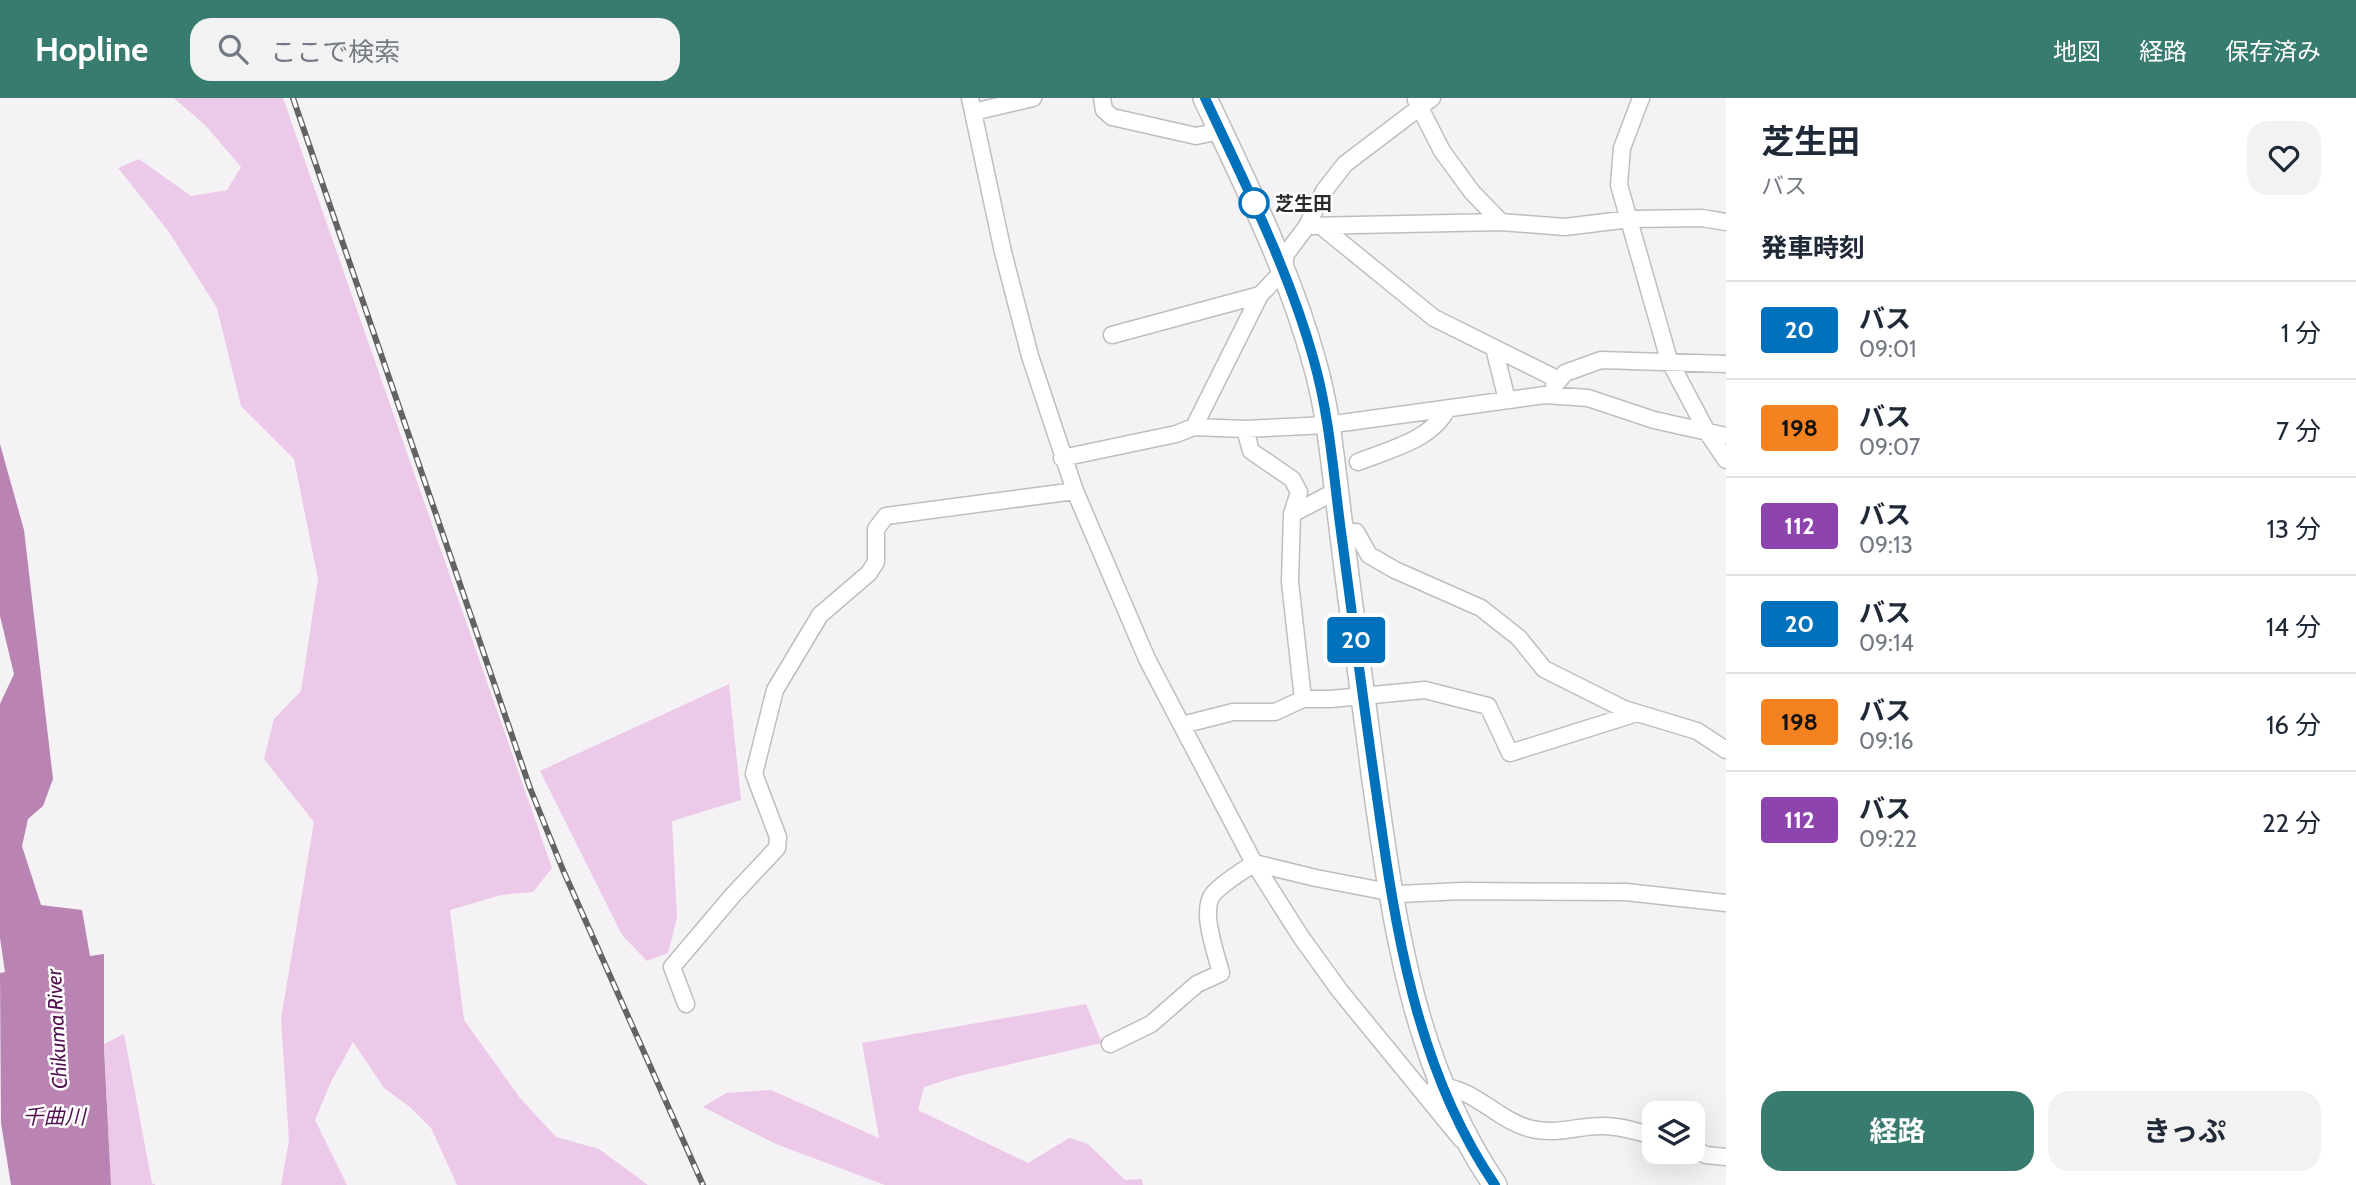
<!DOCTYPE html>
<html lang="ja">
<head>
<meta charset="utf-8">
<style>
	body { margin:0; font-family:Cabin,"Noto Sans JP",sans-serif; background:#f2f2f3; color:#1f2937; height:100vh; display:flex; flex-direction:column; font-size:26px; white-space:nowrap }
	* { box-sizing:border-box; margin:0 }
	p { font-size:23px; color:#747a83 }
	.icon { flex:none; width:38px; height:38px; fill:none; stroke:currentColor; stroke-width:2; stroke-linecap:round; stroke-linejoin:round }
	.map { position:relative; flex:1; overflow:hidden }
	.side { display:flex; flex-direction:column; background:#fff; width:630px }
	.side>* { flex:none }
	.badge { padding:0 14px; border-radius:5px; font-size:24px; line-height:46px }
	.controls { position:absolute; left:1642px; top:1003px; display:grid; gap:14px }
	.controls a { display:grid; place-items:center; width:63px; height:63px; border-radius:14px; background:#fff; box-shadow:0 7px 28px #0002; font-size:35px }
	.map>.badge { position:absolute; translate:-50% -50%; box-shadow:0 0 0 4px #fff }
	h2 { padding:0 35px; font-size:26px; line-height:63px }
	.round { display:grid; place-items:center; flex:none; width:74px; height:74px; border-radius:21px; background:#f2f2f3 }
	.overview { display:flex; align-items:center; justify-content:space-between; height:119px; padding:0 35px }
	h1 { font-size:33px; font-weight:700; line-height:52px }
	.action { display:flex; gap:14px; margin-top:auto; padding:14px 35px }
	.action a { flex:1; height:80px; border-radius:21px; background:#377c6f; color:#fff; font-size:28px; font-weight:700; line-height:80px; text-align:center }
	.action a+a { background:#f2f2f3; color:#1f2937 }
	ul { padding:0; list-style:none }
	li { display:flex; align-items:center; gap:21px; height:98px; padding:0 35px; border-top:2px solid #e0e1e3 }
	li div { flex:1 }
	li b { display:block; font-size:26px }
	li em { font-style:normal }
	li .badge { min-width:77px; font-weight:700; text-align:center }
	header { display:flex; align-items:center; gap:42px; box-sizing:border-box; height:98px; padding:0 35px; background:#377c6f; color:#fff }
	header strong { font-size:33px }
	nav { display:flex; gap:38px; margin-inline-start:auto; font-size:24px }
	.search { width:490px; height:63px; background:#f2f2f3; display:flex; align-items:center; gap:18px; box-sizing:border-box; padding:0 24px; border-radius:21px; color:#747a83; font-size:26px }
	main { display:flex; flex:1; min-height:0 }
	.map>svg:first-child { display:block }
	.green { fill:#ecc9e8 }
	.water { fill:#b984b3 }
	.lines { fill:none; stroke-linecap:round; stroke-linejoin:round }
	.minor-casing { stroke:#c0bdbf; stroke-width:19 }
	.highway-casing { stroke:#c0bdbf; stroke-width:26 }
	.minor { stroke:#fff; stroke-width:16 }
	.highway { stroke:#fff; stroke-width:23 }
	.rail-casing { stroke:#646364; stroke-width:6 }
	.rail { stroke:#fff; stroke-width:3.5; stroke-dasharray:10; stroke-linecap:butt }
	.line-casing { stroke:#fff; stroke-width:16 }
	.line { stroke:#0072bc; stroke-width:10 }
	.stop-dot { fill:#fff; stroke:#0072bc; stroke-width:3.5 }
	.labels { text-anchor:middle; stroke-width:5; stroke-linejoin:round; paint-order:stroke }
	.stop-label { font-size:19px; font-weight:bold; fill:#2d2c2d; stroke:#fff; text-anchor:start }
	.water-label { font-size:21px; font-style:italic; fill:#531350; stroke:#fff }
</style>
</head>
<body>
<header>
<strong>Hopline</strong>
<div class="search"><svg class="icon" aria-label="search" viewBox="0 0 24 24"><circle cx="10" cy="10" r="6"/><path d="M15 15l6 6"/></svg>ここで検索</div>
<nav><a>地図</a><a>経路</a><a>保存済み</a></nav>
</header>
<main>
<div class="map">
<svg width="1726" height="1087" viewBox="0 0 1726 1087">
	<rect width="100%" height="100%" fill="#f5f2f5"/>
	<path class="green" d="M174,0H283L552,770L533,794L501,797L450,812L464,922L520,1000L556,1039L599,1051L648,1087H457L431,1030L410,1009L384,990L353,944L331,984L315,1022L347,1087H281L289,1042L281,921L314,724L264,661L274,621L301,593L318,481L294,361L241,308L217,210L169,134L118,70L139,61L191,98L227,92L241,69L206,28Z
		M729,586L741,702L672,723L677,820L668,855L647,863L622,837L540,673Z
		M1086,906L1102,945L959,978L924,989L918,1012L1028,1065L1069,1040L1088,1046L1125,1082L1142,1081L1143,1087H885L776,1046L703,1009L726,995L771,992L879,1040L862,945Z
		M124,936L152,1085L156,1087H111L104,946Z"/>
	<path class="water" d="M0,346L24,432L53,681L43,708L28,721L22,748L41,807L82,812L90,858L104,856V950L111,1087H11L1,1025L0,875L5,874L0,840V606L14,576L0,518Z"/>
	<g class="lines">
		<defs>
			<path id="minor" d="M970,0L1003,154L1030,258L1075,393L1147,561L1254,765L1301,839L1340,893L1461,1041
				M1102,0L1104,12L1112,19L1196,38L1220,33
				M1641,0L1622,50L1619,87L1669,262L1707,334L1726,362
				M1416,2L1442,53L1472,94L1501,124
				M973,14L1033,0
				M1307,128L1501,124L1565,129L1630,121L1702,120L1726,124
				M1321,128L1434,220L1559,282
				M1112,237L1260,197
				M1494,250L1507,302
				M1554,288L1565,275L1601,262L1726,266
				M1194,329L1260,197L1283,173L1286,156L1307,128L1324,93L1345,66L1432,0
				M1245,331L1251,353L1292,381L1299,394L1292,416
				M1062,360L1176,336L1194,329L1245,331L1327,327L1545,297L1588,300L1654,322L1726,338
				M1358,364C1388,352 1432,342 1447,311
				M1341,434H1356L1369,457L1395,472L1481,510L1519,540L1544,571L1624,611L1697,633L1726,652
				M1303,601L1290,484L1292,416L1336,393
				M1182,627L1233,614H1275L1303,601H1331L1425,592L1488,608L1510,655L1637,615
				M1254,765L1316,780L1399,796L1462,793L1626,794L1726,805
				M686,906L672,869L733,797L777,750L778,739L754,676L775,592L820,517L869,475L876,464V431L886,418L1075,393
				M1110,946L1151,926L1197,886L1221,875C1216,855 1199,811 1214,795C1225,783 1242,774 1254,765
				M1435,989C1472,986 1496,1023 1532,1031C1555,1037 1578,1028 1601,1028C1618,1027 1637,1034 1654,1038
				M1692,1050L1706,1057L1726,1059"/>
			<path id="highway" d="M1205,0C1245,85 1289,172 1314,263C1329,314 1333,368 1340,421C1350,505 1362,590 1373,675C1393,817 1412,966 1495,1087"/>
		</defs>
		<use href="#minor" class="minor-casing"/>
		<use href="#highway" class="highway-casing"/>
		<use href="#minor" class="minor"/>
		<use href="#highway" class="highway"/>
		<defs>
			<path id="rail" d="M293,0L530,690L563,772L703,1087"/>
		</defs>
		<use href="#rail" class="rail-casing"/>
		<use href="#rail" class="rail"/>
	</g>
	<g class="lines">
		<defs>
			<path id="line" d="M1205,0C1245,86 1289,172 1314,263C1329,316 1333,372 1340,426C1352,515 1363,603 1376,692C1395,828 1415,970 1495,1087"/>
		</defs>
		<use href="#line" class="line-casing"/>
		<use href="#line" class="line"/>
	</g>
	<circle class="stop-dot" cx="1254" cy="105" r="14"/>
	<g class="labels">
		<g class="stop-label">
			<text x="1275" y="112">芝生田</text>
		</g>
		<g class="water-label">
			<text transform="translate(57 931) rotate(-93)" y="7">Chikuma River</text>
			<text x="54" y="1026">千曲川</text>
		</g>
	</g>
</svg>
<div class="controls">
<a><svg class="icon" aria-label="layers" viewBox="0 0 24 24"><path d="M12 4l9 5-9 5-9-5zM3 14l9 5 9-5"/></svg></a>
</div>
<b class="badge" style="left:1356px;top:542px;background:#0072bc;color:#fff">20</b>
</div>
<section class="side">
<div class="overview"><div><h1>芝生田</h1><p>バス</p></div><a class="round"><svg class="icon" aria-label="heart" viewBox="0 0 24 24"><path d="M12 20l-8-8c-3-5 5-10 8-4 3-6 11-1 8 4z"/></svg></a></div>
<h2>発車時刻</h2>
<ul>
<li><span class="badge" style="background:#0072bc;color:#fff">20</span><div><b>バス</b><p>09:01</p></div><em>1 分</em></li>
<li><span class="badge" style="background:#f58220;color:#111">198</span><div><b>バス</b><p>09:07</p></div><em>7 分</em></li>
<li><span class="badge" style="background:#8e44ad;color:#fff">112</span><div><b>バス</b><p>09:13</p></div><em>13 分</em></li>
<li><span class="badge" style="background:#0072bc;color:#fff">20</span><div><b>バス</b><p>09:14</p></div><em>14 分</em></li>
<li><span class="badge" style="background:#f58220;color:#111">198</span><div><b>バス</b><p>09:16</p></div><em>16 分</em></li>
<li><span class="badge" style="background:#8e44ad;color:#fff">112</span><div><b>バス</b><p>09:22</p></div><em>22 分</em></li>
</ul>
<div class="action"><a>経路</a><a>きっぷ</a></div>
</section>
</main>
</body>
</html>
